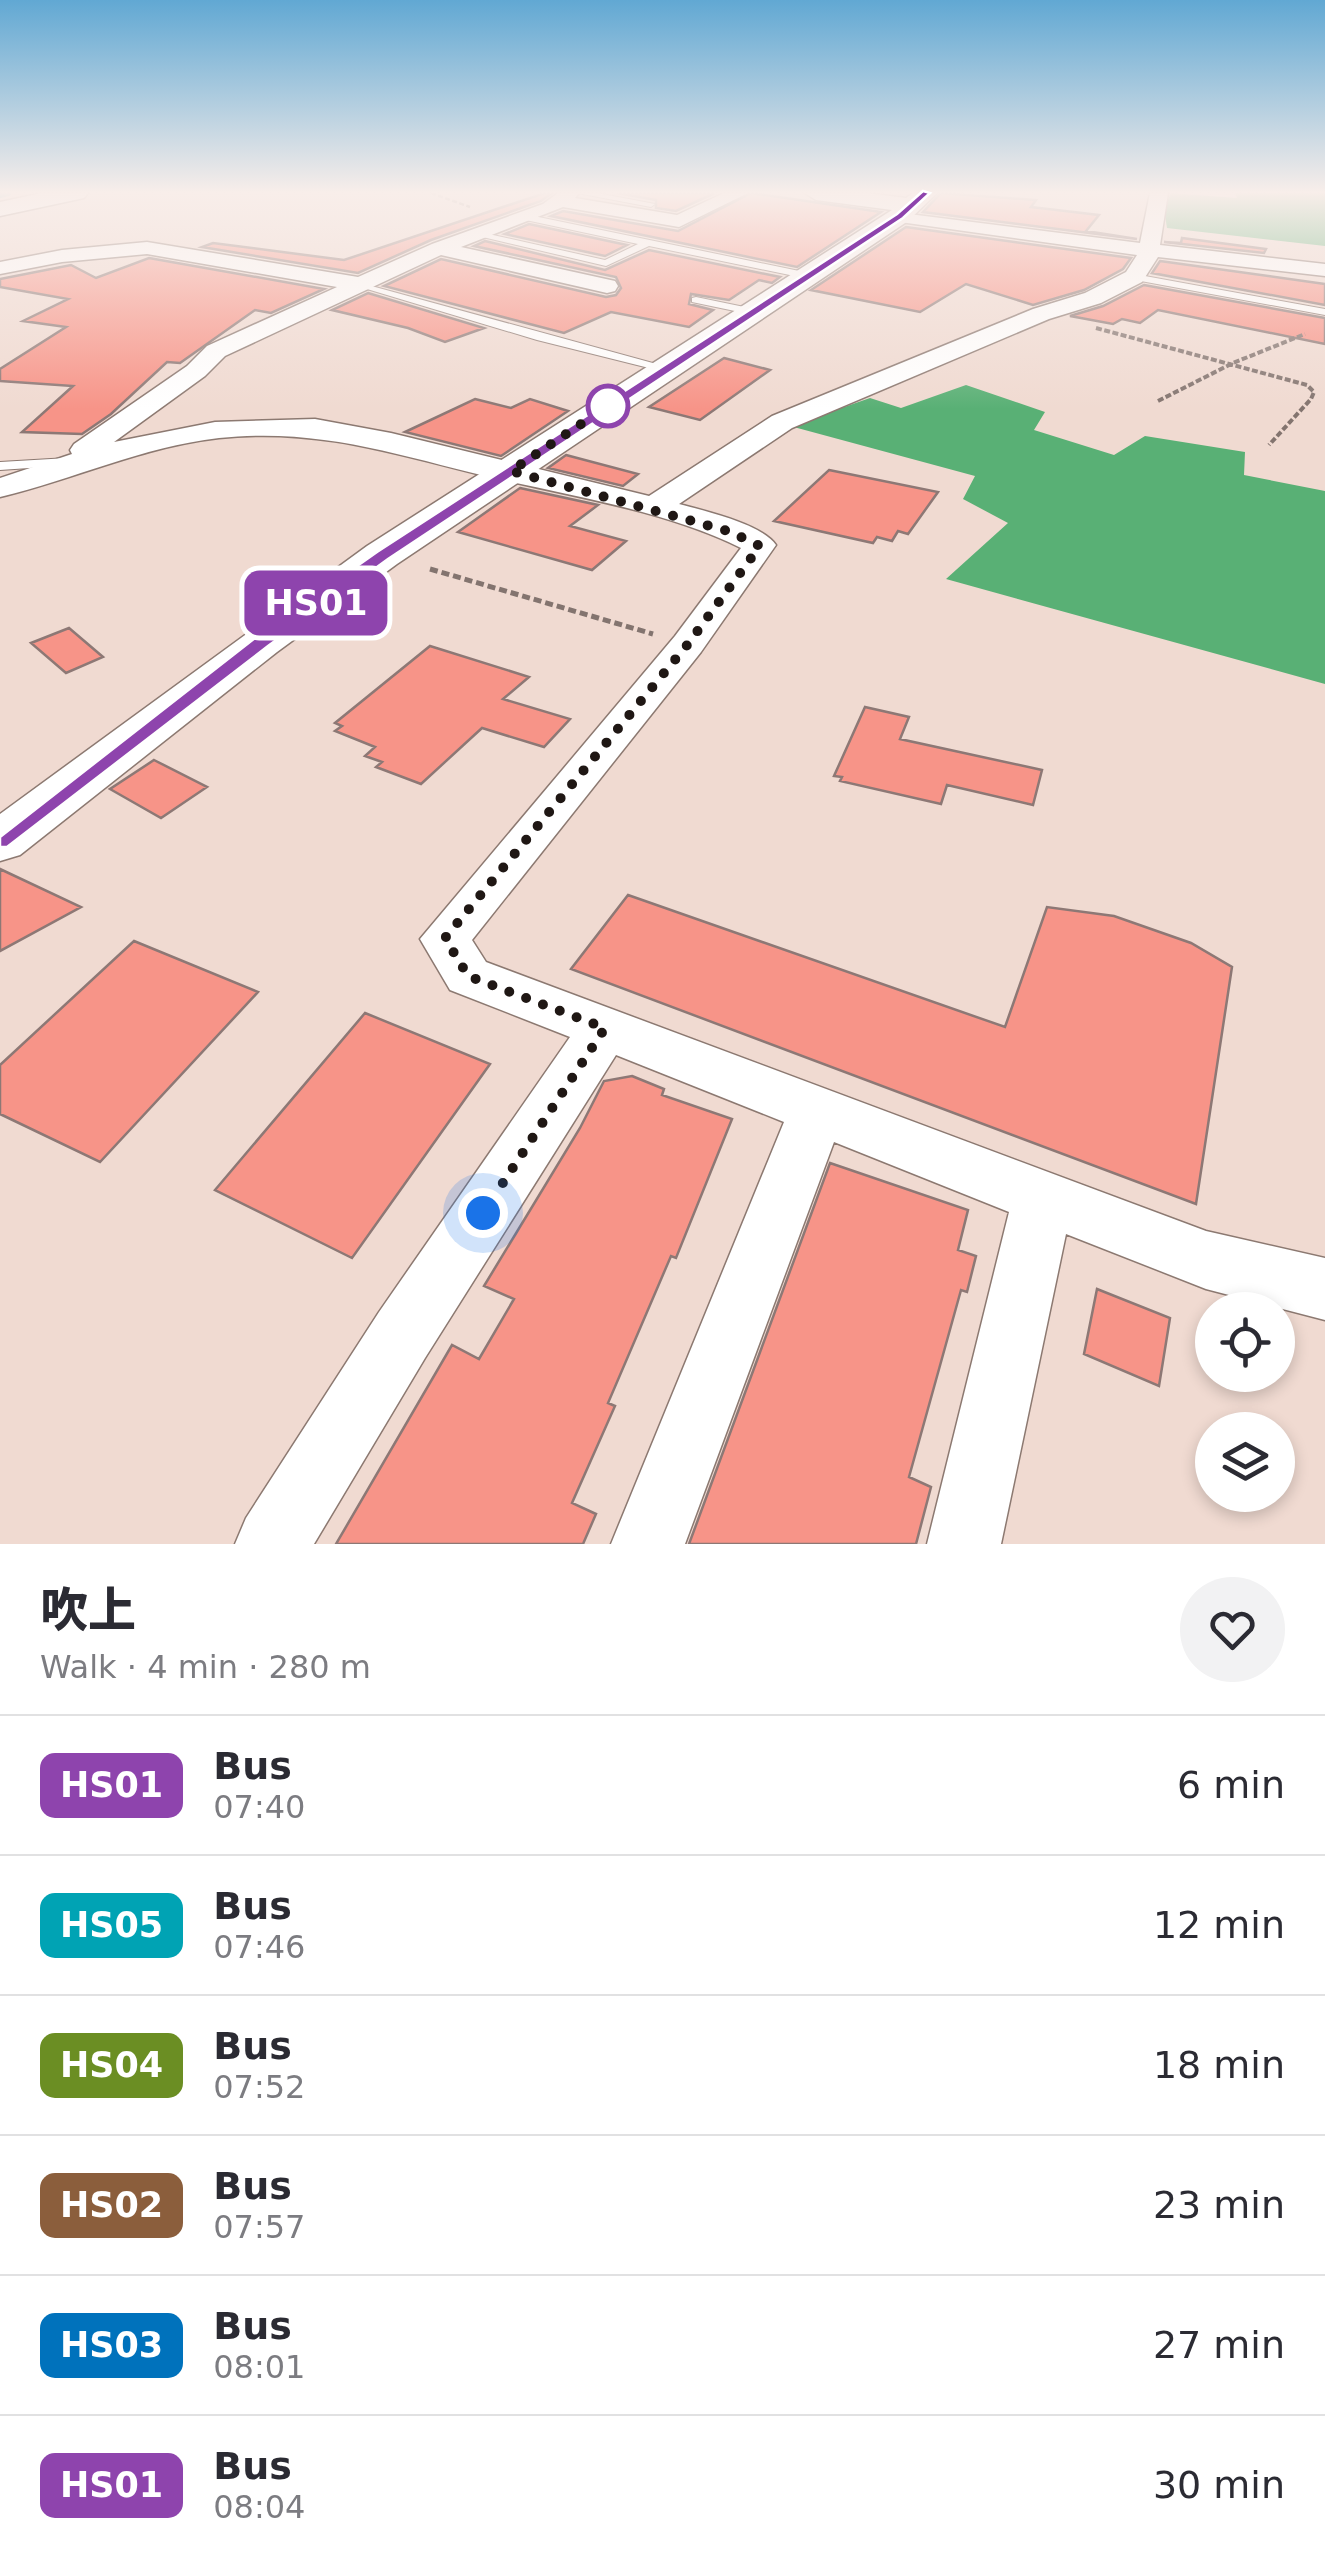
<!DOCTYPE html>
<html lang="en">
<head>
<meta charset="utf-8">
<style>
	body { margin:0; font-family:"DejaVu Sans","Noto Sans JP",sans-serif; background:#f2f2f3; color:#2b2b33; height:100vh; display:flex; flex-direction:column; font-size:38px; white-space:nowrap }
	* { box-sizing:border-box; margin:0 }
	p { font-size:32px; color:#7c7c81 }
	.icon { flex:none; width:55px; height:55px; fill:none; stroke:currentColor; stroke-width:2; stroke-linecap:round; stroke-linejoin:round }
	.map { position:relative; height:1544px; overflow:hidden }
	.panel { display:flex; flex-direction:column; background:#fff; flex:1 }
	.panel>* { flex:none }
	.badge { padding:0 20px; border-radius:15px; font-size:35px; line-height:65px }
	.buttons { position:absolute; left:1195px; top:1292px; display:grid; gap:20px }
	.buttons a { display:grid; place-items:center; width:100px; height:100px; border-radius:50%; background:#fff; box-shadow:0 5px 15px #0003; font-size:50px }
	.you { position:absolute; width:50px; height:50px; margin:-25px; border:8px solid #fff; border-radius:50%; background:#1a73e8; box-shadow:0 0 0 15px #1a73e833 }
	.map>.badge { position:absolute; translate:-50% -50%; box-shadow:0 0 0 5px #fff }
	.round { display:grid; place-items:center; flex:none; width:105px; height:105px; border-radius:52px; background:#f2f2f3 }
	.overview { display:flex; align-items:center; justify-content:space-between; height:170px; padding:0 40px }
	h1 { font-size:48px; font-weight:800; line-height:75px }
	ul { padding:0; list-style:none }
	li { display:flex; align-items:center; gap:30px; height:140px; padding:0 40px; border-top:2px solid #e1e1e2 }
	li div { flex:1 }
	li b { display:block; font-size:38px }
	li em { font-style:normal }
	li .badge { min-width:110px; font-weight:700; text-align:center }
	.map>svg:first-child { display:block }
	.forest { fill:#59b075 }
	.lines { fill:none; stroke-linecap:round; stroke-linejoin:round }
	.stream { stroke:#3796b3; stroke-width:6 }
	.building { fill:#f79488; stroke:#8d7875; stroke-width:2.5 }
	.service-casing { stroke:#8c7971; stroke-width:2 }
	.minor-casing { stroke:#8c7971; stroke-width:3 }
	.tertiary-casing { stroke:#8c7971; stroke-width:3 }
	.trunk-casing { stroke:#8c7971; stroke-width:3 }
	.path-far2 { stroke:#83746f; stroke-width:2.5; stroke-dasharray:5 2.5; stroke-linecap:butt }
	.path-far1 { stroke:#83746f; stroke-width:4; stroke-dasharray:6 2.5; stroke-linecap:butt }
	.path { stroke:#83746f; stroke-width:5; stroke-dasharray:8 4; stroke-linecap:butt }
	.service { fill:#fff; fill-rule:evenodd }
	.minor { fill:#fff; fill-rule:evenodd }
	.tertiary { fill:#fff; fill-rule:evenodd }
	.trunk { fill:#fff; fill-rule:evenodd }
	.line { fill:#8e44ad; stroke:#fff; stroke-width:2.5 }
	.walk { stroke:#1f1714; stroke-width:10; stroke-dasharray:0 18 }
	.stop-dot { fill:#fff; stroke:#8e44ad; stroke-width:5 }
</style>
</head>
<body>
<div class="map">
<svg width="1325" height="1544" viewBox="0 0 1325 1544">
	<rect width="100%" height="100%" fill="#f0dad1"/>
	<path class="forest" d="M1171,193L1237,198L1235,193H1325V246L1167,228L1164,209Z
		M966,385L1045,412L1034,430L1114,455L1145,436L1245,452L1244,475L1325,491V684L946,579L1008,523L963,499L975,476L790,426L870,398L901,408Z"/>
	<g class="lines">
		<path class="stream" d="M0,195L8,193"/>
	</g>
	<path class="building" d="M545,193H552L541,201L431,240L358,273L202,247L213,243L344,260Z
		M617,193H715L676,211L656,208V200Z
		M751,193L881,212L797,267L551,216L563,211L678,231Z
		M941,193L1036,200L1031,207L1099,215L1086,231L1137,239L923,212Z
		M529,224L627,245L605,256L505,234Z
		M906,227L1131,258L1123,269L1084,290L1033,305L966,284L920,312L811,290Z
		M1182,238L1266,249L1264,253L1164,242L1181,243Z
		M485,241L605,270L649,250L780,277L772,283L759,280L729,300L691,294L689,304L713,310L689,327L611,312L564,333L384,286L441,259L606,297L616,295L621,288L616,277L474,246Z
		M149,258L324,289L271,313L255,310L180,363L167,362L111,414L82,434L22,432L73,386L0,381V369L66,327L23,321L68,299L0,287V279L71,265L96,278Z
		M1160,261L1325,284V305L1152,273Z
		M1144,285L1325,318V344L1158,310L1140,323L1122,319L1113,324L1070,316L1103,306Z
		M368,293L484,328L445,342L408,328L332,310Z
		M724,358L770,370L700,420L649,407Z
		M475,399L511,408L530,399L568,411L501,456L405,432Z
		M566,455L638,474L623,486L548,468Z
		M829,470L938,492L908,534L898,531L892,541L877,537L873,543L774,521Z
		M520,488L598,505L570,526L626,541L592,570L458,532Z
		M69,628L103,657L66,673L31,643Z
		M430,646L529,677L503,699L570,719L544,747L482,728L421,784L376,767L382,762L365,756L375,747L335,731L342,726L335,723Z
		M865,707L909,717L900,739L1042,770L1033,805L947,785L941,804L840,781L842,777L834,776Z
		M154,760L207,787L161,818L110,789Z
		M0,869L81,907L0,951Z
		M628,895L1005,1027L1047,907L1114,916L1191,943L1232,967L1196,1204L571,969Z
		M134,941L258,992L100,1162L0,1114V1065Z
		M365,1013L490,1064L352,1258L215,1190Z
		M632,1076L664,1089L662,1095L732,1119L676,1258L671,1256L608,1403L615,1406L572,1503L596,1514L583,1544H336L452,1345L479,1359L514,1299L484,1286L580,1128L604,1081Z
		M830,1163L968,1210L958,1250L976,1256L967,1292L961,1290L909,1477L931,1487L916,1544H689Z
		M1097,1289L1170,1318L1159,1386L1084,1354Z"/>
	<g class="lines">
		<defs>
			<path id="service" d="M577,193H597L655,204L651,207Z
				M524,214L809,273L814,276L809,279L649,246L606,266L470,234L475,231L605,260L638,244L521,219Z
				M1134,274L1325,309V315L1130,279Z
				M357,282L671,368L665,372L537,340L357,286Z
				M696,297L754,309L759,312L754,315L692,302V298Z
				M68,458L73,459V465L0,470V462Z"/>
			<path id="minor" d="M558,193H579L575,198L677,215L724,193H748L679,227L563,207L461,247L615,281L618,286L615,291L607,293L441,255L225,356L205,376L114,442L215,422L315,419L391,433L649,496L772,416L1033,309L1085,293L1126,272L1137,255L900,222L890,216L893,212L1140,243L1150,193H1168L1160,245L1325,264V276L1158,257L1142,282L1101,303L1049,319L792,428L679,504C705,511 762,524 776,545L701,652L472,940L486,962L1206,1231L1325,1258V1320L1206,1289L1066,1234L1001,1544H927L1009,1212L834,1142L685,1544H611L784,1122L616,1055L425,1358L314,1544H235L246,1518L379,1312L570,1037L450,990L420,939L675,636L741,548C671,513 579,497 502,480C403,457 323,427 219,438C141,447 75,479 0,497V478L72,454L70,450L74,444L187,366L207,346L337,287L147,254L62,262L0,274V262L62,250L147,242L358,277L432,244L543,204Z"/>
			<path id="tertiary" d="M805,193H867L906,198L913,193H937L908,221L397,564L277,652L20,855L0,861V814L367,546L892,210L816,200Z"/>
			<path id="trunk" d="M42,193H88L84,198L0,216V202Z"/>
		</defs>
		<use href="#service" class="service-casing"/>
		<use href="#minor" class="minor-casing"/>
		<use href="#tertiary" class="tertiary-casing"/>
		<use href="#trunk" class="trunk-casing"/>
		<path class="path-far2" d="M431,193L470,207"/>
		<path class="path-far1" d="M1096,328L1307,385L1314,392L1311,399L1269,445
			M1158,401L1233,363L1305,334"/>
		<path class="path" d="M430,569L653,634"/>
		<use href="#service" class="service"/>
		<use href="#minor" class="minor"/>
		<use href="#tertiary" class="tertiary"/>
		<use href="#trunk" class="trunk"/>
	</g>
	<linearGradient id="sky" x2="0" y2="1"><stop stop-color="#61a8d3"/><stop offset="0.47" stop-color="#f8eeea"/><stop offset="1" stop-color="#f8eeea" stop-opacity="0"/></linearGradient>
	<rect width="1325" height="409" fill="url(#sky)"/>
	<path class="line" d="M923,191L930,193L903,218L388,559L268,646L7,847H0V837L255,638L377,552L897,214Z"/>
	<g class="lines">
		<path class="walk" d="M483,1213L605,1028L468,976L445,938L688,644L760,546L728,531L511,471L608,406"/>
	</g>
	<circle class="stop-dot" cx="608" cy="406" r="20"/>
</svg>
<div class="buttons">
<a><svg class="icon" aria-label="locate" viewBox="0 0 24 24"><circle cx="12" cy="12" r="6"/><path d="M12 2v4M12 18v4M2 12h4M18 12h4"/></svg></a>
<a><svg class="icon" aria-label="layers" viewBox="0 0 24 24"><path d="M12 4l9 5-9 5-9-5zM3 14l9 5 9-5"/></svg></a>
</div>
<div class="you" style="left:483px;top:1213px"></div>
<b class="badge" style="left:316px;top:603px;background:#8e44ad;color:#fff">HS01</b>
</div>
<section class="panel">
<div class="overview"><div><h1>吹上</h1><p>Walk · 4 min · 280 m</p></div><a class="round"><svg class="icon" aria-label="heart" viewBox="0 0 24 24"><path d="M12 20l-8-8c-3-5 5-10 8-4 3-6 11-1 8 4z"/></svg></a></div>
<ul>
<li><span class="badge" style="background:#8e44ad;color:#fff">HS01</span><div><b>Bus</b><p>07:40</p></div><em>6 min</em></li>
<li><span class="badge" style="background:#00a3b4;color:#fff">HS05</span><div><b>Bus</b><p>07:46</p></div><em>12 min</em></li>
<li><span class="badge" style="background:#6b8e23;color:#fff">HS04</span><div><b>Bus</b><p>07:52</p></div><em>18 min</em></li>
<li><span class="badge" style="background:#8b5e3c;color:#fff">HS02</span><div><b>Bus</b><p>07:57</p></div><em>23 min</em></li>
<li><span class="badge" style="background:#0072bc;color:#fff">HS03</span><div><b>Bus</b><p>08:01</p></div><em>27 min</em></li>
<li><span class="badge" style="background:#8e44ad;color:#fff">HS01</span><div><b>Bus</b><p>08:04</p></div><em>30 min</em></li>
</ul>
</section>
</body>
</html>
